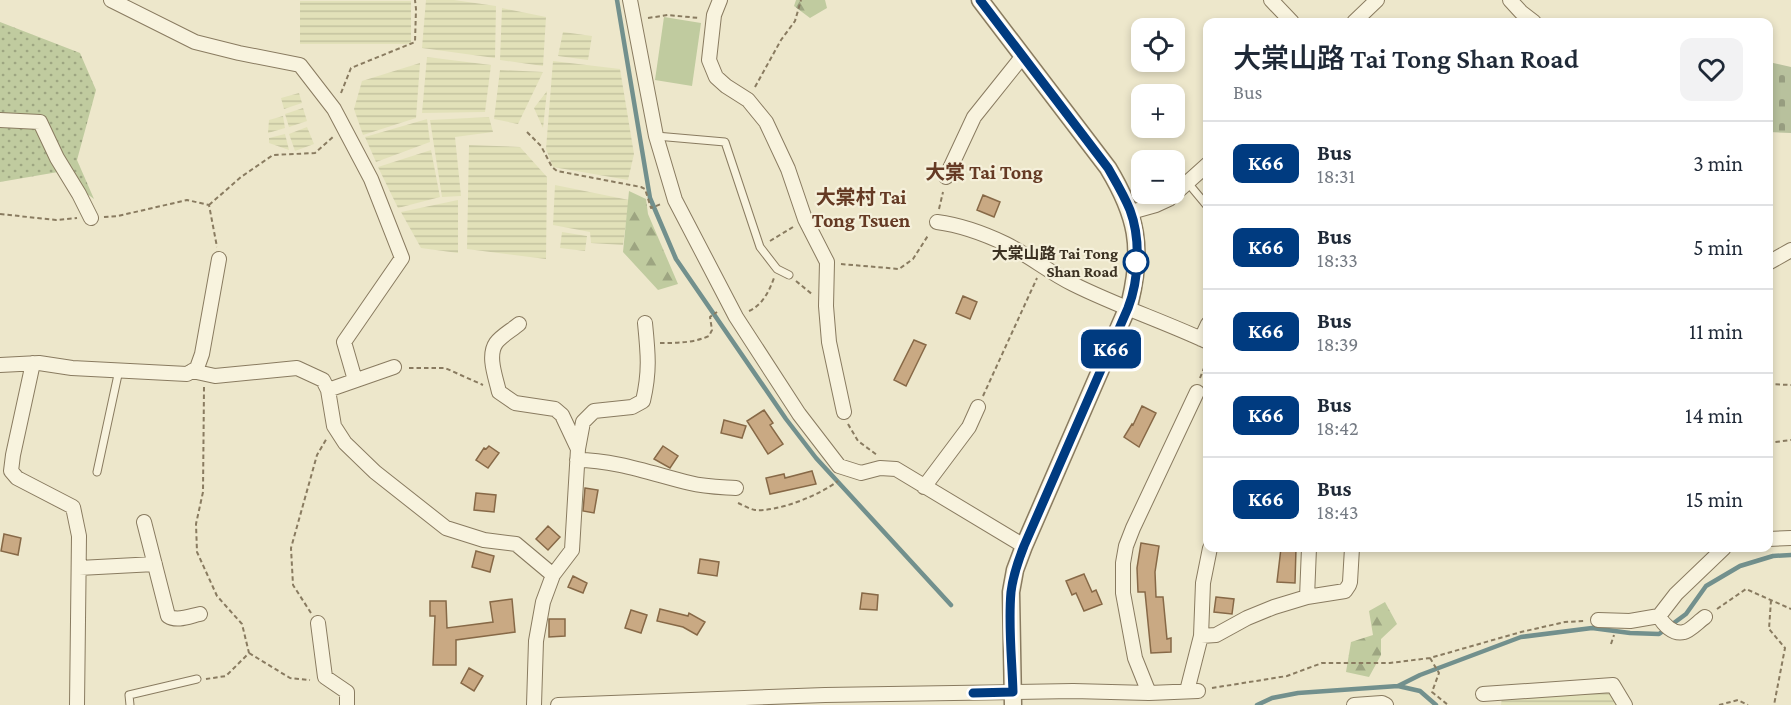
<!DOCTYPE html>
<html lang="en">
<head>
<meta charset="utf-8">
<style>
	body { margin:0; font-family:"Crimson Pro","Noto Sans TC",serif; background:#f2f2f3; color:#1f2937; height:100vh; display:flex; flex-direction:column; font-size:22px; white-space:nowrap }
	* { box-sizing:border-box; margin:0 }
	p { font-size:20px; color:#747a83 }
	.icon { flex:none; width:33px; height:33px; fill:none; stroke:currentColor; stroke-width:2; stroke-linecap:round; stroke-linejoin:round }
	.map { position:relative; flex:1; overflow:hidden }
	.sheet { position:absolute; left:1203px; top:18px; width:570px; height:534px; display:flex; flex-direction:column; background:#fff; border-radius:12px; box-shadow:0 3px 9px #0003 }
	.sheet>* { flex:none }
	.badge { padding:0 12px; border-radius:9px; font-size:21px; line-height:39px }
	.tools { position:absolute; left:1131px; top:18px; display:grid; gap:12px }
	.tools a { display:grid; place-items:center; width:54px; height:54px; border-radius:12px; background:#fff; box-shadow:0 3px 9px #0003; font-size:30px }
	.map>.badge { position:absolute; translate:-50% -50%; box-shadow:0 0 0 3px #fff }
	.round { display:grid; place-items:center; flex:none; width:63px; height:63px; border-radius:12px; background:#f2f2f3 }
	.headline { display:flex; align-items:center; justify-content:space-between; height:102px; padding:0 30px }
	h1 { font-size:28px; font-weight:600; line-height:45px }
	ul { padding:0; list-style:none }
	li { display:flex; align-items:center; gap:18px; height:84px; padding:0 30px; border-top:2px solid #e0e1e3 }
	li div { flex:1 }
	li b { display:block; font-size:22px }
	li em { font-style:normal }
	li .badge { min-width:66px; font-weight:700; text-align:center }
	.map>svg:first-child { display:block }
	.farmland { fill:url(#farmland-rules) }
	.grass { fill:url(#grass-dots) }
	.forest { fill:url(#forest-firs) }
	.cemetery { fill:url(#cemetery-stones) }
	.park { fill:#c0cb9f }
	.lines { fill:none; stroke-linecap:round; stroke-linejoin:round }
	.stream { stroke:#72908d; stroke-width:4.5 }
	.building { fill:#c9a983; stroke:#876947; stroke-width:1.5 }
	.service-casing { stroke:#897b60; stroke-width:9 }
	.minor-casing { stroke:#897b60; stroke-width:16 }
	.tertiary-casing { stroke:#897b60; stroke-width:19 }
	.path { stroke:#897b60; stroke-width:2; stroke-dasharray:4.5 3; stroke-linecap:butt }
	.service { stroke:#f8f3de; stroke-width:7 }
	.minor { stroke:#f8f3de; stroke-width:14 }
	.tertiary { stroke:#f8f3de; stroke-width:16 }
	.line-casing { stroke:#fff; stroke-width:14 }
	.line { stroke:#003b80; stroke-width:9 }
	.stop-dot { fill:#fff; stroke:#003b80; stroke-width:3 }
	.labels { text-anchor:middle; stroke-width:4.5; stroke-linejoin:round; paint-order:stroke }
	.stop-label { font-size:16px; font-weight:bold; fill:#3b3122; stroke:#f5f0da; text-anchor:end }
	.quarter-label { font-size:20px; font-weight:bold; fill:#653a24; stroke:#f5f0da }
</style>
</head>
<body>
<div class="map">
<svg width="1791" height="705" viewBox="0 0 1791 705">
	<defs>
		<pattern id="farmland-rules" width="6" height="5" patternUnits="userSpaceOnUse" patternTransform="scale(1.5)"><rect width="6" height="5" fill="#e2e1b9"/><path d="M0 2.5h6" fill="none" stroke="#c3c29f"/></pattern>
		<pattern id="grass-dots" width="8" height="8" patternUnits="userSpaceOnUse" patternTransform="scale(1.5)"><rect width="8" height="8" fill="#c0cb9f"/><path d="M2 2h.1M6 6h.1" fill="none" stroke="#9da581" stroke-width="1.8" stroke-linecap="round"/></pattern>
		<pattern id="forest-firs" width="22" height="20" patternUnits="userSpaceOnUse" patternTransform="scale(1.5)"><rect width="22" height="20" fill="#c0cb9f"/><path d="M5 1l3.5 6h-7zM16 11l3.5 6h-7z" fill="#9da581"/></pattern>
		<pattern id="cemetery-stones" width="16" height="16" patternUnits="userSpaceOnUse" patternTransform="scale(1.5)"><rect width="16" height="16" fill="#b8c19d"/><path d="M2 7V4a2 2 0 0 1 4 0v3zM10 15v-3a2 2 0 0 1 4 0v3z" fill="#979d80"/></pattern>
	</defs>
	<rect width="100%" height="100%" fill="#ede7cb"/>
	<path class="farmland" d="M426,0H454L496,6L495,58L422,48Z
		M300,1H411V44H300Z
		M502,8L546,17L543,66L500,60Z
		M563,32L592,36L588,60L558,56Z
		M427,57L491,65L485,112L422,113Z
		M553,61L620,69L634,154L628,180L553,167L546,149Z
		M420,63L416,118L363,135L354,109L362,81Z
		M500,70L543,72L518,124L494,119Z
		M547,91L543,128L534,108Z
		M299,93L302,103L284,109L281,98Z
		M303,108L307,121L289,127L285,114Z
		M283,116L285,128L268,133L269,120Z
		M489,117L493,132L455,137L461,196L442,197L430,120Z
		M427,119L430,142L376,162L365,137Z
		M307,127L314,144L295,151L289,134Z
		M285,134L289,150L269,143V138Z
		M469,145L520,147L547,177L546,259L467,249Z
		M431,150L440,197L398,208L378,167Z
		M555,185L629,200L623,245L591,243L590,232L553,225Z
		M458,200V253L421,248L401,212Z
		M562,232L587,236L585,251L560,248Z
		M1612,691L1619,705H1501L1502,696Z"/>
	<path class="grass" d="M0,22L80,53L96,90L77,160L94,199L58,172L0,182Z"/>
	<path class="forest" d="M796,0H825L827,8L810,18L794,6Z
		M629,191L646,199L648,214L678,284L658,290L623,252Z
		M1385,602L1397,624L1381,639V655L1369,677L1346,672L1351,642L1373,635L1369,611Z"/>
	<path class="cemetery" d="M1769,62L1791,67V133L1769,132Z"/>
	<path class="park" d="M664,17L701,23L692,86L655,80Z"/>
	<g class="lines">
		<path class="stream" d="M617,0L650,198L676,259L786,419L816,458L951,605
			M1398,686L1420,691L1436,705
			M1257,705L1272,698L1298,693L1398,686L1420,675L1521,637L1592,628L1630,633L1659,634L1686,614L1706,586L1740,566L1773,556L1791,555"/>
	</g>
	<path class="building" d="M983,195L1000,202L994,217L977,210Z
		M963,296L977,302L970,319L956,313Z
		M914,340L926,345L906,386L894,380Z
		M1142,406L1156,413L1139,447L1124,437L1132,424L1133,425Z
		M764,410L773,423L770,425L783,444L768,454L747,421Z
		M724,420L746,426L742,438L721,433Z
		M489,446L499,453L488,468L476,460L484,448L486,449Z
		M663,446L678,456L670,468L654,459Z
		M812,471L816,484L770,494L766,478L784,474L785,478Z
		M585,488L598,490L594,513L583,511Z
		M476,493L496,495L494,512L474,510Z
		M548,526L560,537L548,550L536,539Z
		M4,534L21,538L18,555L1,551Z
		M1141,543L1159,546L1155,572L1156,597H1163L1167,639L1171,638V652L1151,653L1145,592H1138L1137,568Z
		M1281,548H1296L1295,583L1277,582Z
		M476,551L494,556L490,572L472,567Z
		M700,559L719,562L717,576L698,573Z
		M1084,574L1092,592L1096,590L1102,604L1084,611L1076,593L1072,595L1066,581Z
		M573,576L587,583L583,593L568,587Z
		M862,593L878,595L877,610L860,609Z
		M1216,597L1234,599L1232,614L1214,612Z
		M512,599L515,632L456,640V665H433L435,616H430V601H446L447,628L493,622L490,602Z
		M660,609L688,616L689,613L705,622L697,635L683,627L657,621Z
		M631,610L647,615L641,633L625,628Z
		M549,619H565V636L549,637Z
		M469,668L483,676L474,691L461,683Z"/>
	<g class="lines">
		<defs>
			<path id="service" d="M656,136L725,142L760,247L777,269L789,275
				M1188,183L1208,207
				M97,472L119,370
				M130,705L129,695L197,679"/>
			<path id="minor" d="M111,0L195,42L239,53L300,65L334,109L371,179L402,258L344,342L355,380
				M630,0L656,136L675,200L736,317L799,414L839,466L861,473L880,468L896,469L1024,546
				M720,0L714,15L709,60L716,77L726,86L748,100L766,122L788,169L805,219L827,262L826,306L829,342L844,412
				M1271,0L1292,22
				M1510,0L1521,12L1534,22
				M1354,22L1377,0
				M0,120L40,122L57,158L79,194L91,218
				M946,177L974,117L1022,57
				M1131,212L1156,205L1169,199L1208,164
				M937,222C960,225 985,234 1006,244C1030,256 1050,273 1073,284C1117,306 1163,321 1208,342
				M1768,263L1791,250
				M519,324C512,330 501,336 496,343C487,356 496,378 499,392L515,403L555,409L562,415L578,449
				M1201,339L1208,324
				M33,363L13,455L11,471L17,478L73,507L79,536L77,705
				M0,365L39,363L72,368L187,374L197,368L202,354L219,259
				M192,371L215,376L297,368L323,380L328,390L334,426L345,443L375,472L446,528L484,540L516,544L553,575
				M328,390L394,367
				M577,460C616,460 653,474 690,483C705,487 721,487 736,488
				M924,487L969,427L978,407
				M144,522L168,616C177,622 190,616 200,614
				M1768,539L1791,538
				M79,568L155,564
				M1307,597L1309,548
				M1659,616C1663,624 1673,635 1684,632C1690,631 1699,621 1705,617
				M1598,620L1630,621L1659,616L1676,594L1724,548
				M318,623L325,677L347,692V705
				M1201,636L1216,635L1247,618L1274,607L1307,597L1345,591L1349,585L1350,582L1352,548
				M1187,691L1201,636L1203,583L1210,548
				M1149,693L1135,658L1123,593V563L1126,546L1133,528L1197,392
				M1483,694L1613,685L1625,705
				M534,705L536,641L543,602L553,575L572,550L578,449L583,422L594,411L632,407L643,401C650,371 648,353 645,323
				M558,705L825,695L1073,691L1149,693L1198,691
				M1354,705L1382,703L1386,705"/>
			<path id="tertiary" d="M980,0L1108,168C1137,216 1143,248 1130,302L1024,546L1015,570L1011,592L1013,705"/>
		</defs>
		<use href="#service" class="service-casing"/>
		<use href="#minor" class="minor-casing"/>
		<use href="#tertiary" class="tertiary-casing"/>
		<path class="path" d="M648,18L668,15L699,18
			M755,87L781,40L795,21L801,0
			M341,93L351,68L415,42L416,9L415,0
			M527,132L541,146L552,167L557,171L641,187L645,189L651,208L661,204
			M209,205L241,177L273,155L315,153L333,137
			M939,209L943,192
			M0,214L56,220L77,218
			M104,217L118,216L187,200L209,205L217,247
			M770,241L793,227
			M841,264L899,269L913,259L929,234
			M796,281L813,295
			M749,311C762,305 769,292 774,278
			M660,343C677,343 693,343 709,336L712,330L710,317L717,312
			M409,368H445L483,385
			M1200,378L1208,358
			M1768,384L1791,385
			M204,387L203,492L196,524L197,552L217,596L242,624L249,653L226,676L206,679
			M983,396L1037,278
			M848,424L858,441L877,455
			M1768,443L1791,440
			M738,503C743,505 749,509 755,510C778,512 820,495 838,481
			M1771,600L1769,629L1785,648L1774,705
			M1717,609L1746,589L1791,609
			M311,613L293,585L291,548L317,455L327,438
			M1611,644L1614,635
			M249,653L290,678L310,680
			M1430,658L1439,673L1432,692L1448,705
			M1212,688L1287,676L1322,663H1390L1430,658L1521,632L1565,622L1585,621
			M1719,705L1738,700L1748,705"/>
		<use href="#service" class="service"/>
		<use href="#minor" class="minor"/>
		<use href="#tertiary" class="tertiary"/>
	</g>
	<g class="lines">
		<defs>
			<path id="line" d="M973,693L1013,692C1012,659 1008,625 1011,592C1013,576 1018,561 1024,546L1128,308C1139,280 1141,239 1130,210C1124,195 1116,182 1108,168L980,0"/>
		</defs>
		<use href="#line" class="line-casing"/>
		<use href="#line" class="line"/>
	</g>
	<circle class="stop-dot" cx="1136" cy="262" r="12"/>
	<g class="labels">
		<g class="stop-label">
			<text x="1118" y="259">大棠山路 Tai Tong<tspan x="1118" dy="18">Shan Road</tspan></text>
		</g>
		<g class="quarter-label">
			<text x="984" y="179">大棠 Tai Tong</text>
			<text x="861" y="204">大棠村 Tai<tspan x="861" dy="23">Tong Tsuen</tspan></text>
		</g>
	</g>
</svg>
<div class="tools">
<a><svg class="icon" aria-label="locate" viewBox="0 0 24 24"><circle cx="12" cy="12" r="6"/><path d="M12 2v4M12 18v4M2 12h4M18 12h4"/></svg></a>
<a>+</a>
<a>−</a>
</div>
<b class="badge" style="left:1111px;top:349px;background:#003b80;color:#fff">K66</b>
<section class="sheet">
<div class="headline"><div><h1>大棠山路 Tai Tong Shan Road</h1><p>Bus</p></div><a class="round"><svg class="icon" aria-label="heart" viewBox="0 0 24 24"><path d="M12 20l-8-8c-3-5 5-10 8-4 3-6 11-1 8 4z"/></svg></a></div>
<ul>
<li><span class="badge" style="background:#003b80;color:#fff">K66</span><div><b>Bus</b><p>18:31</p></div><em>3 min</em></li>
<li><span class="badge" style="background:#003b80;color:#fff">K66</span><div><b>Bus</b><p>18:33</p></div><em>5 min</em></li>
<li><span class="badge" style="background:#003b80;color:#fff">K66</span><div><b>Bus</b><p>18:39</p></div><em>11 min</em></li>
<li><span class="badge" style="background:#003b80;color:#fff">K66</span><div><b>Bus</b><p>18:42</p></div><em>14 min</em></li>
<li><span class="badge" style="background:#003b80;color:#fff">K66</span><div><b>Bus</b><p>18:43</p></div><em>15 min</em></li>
</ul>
</section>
</div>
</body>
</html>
